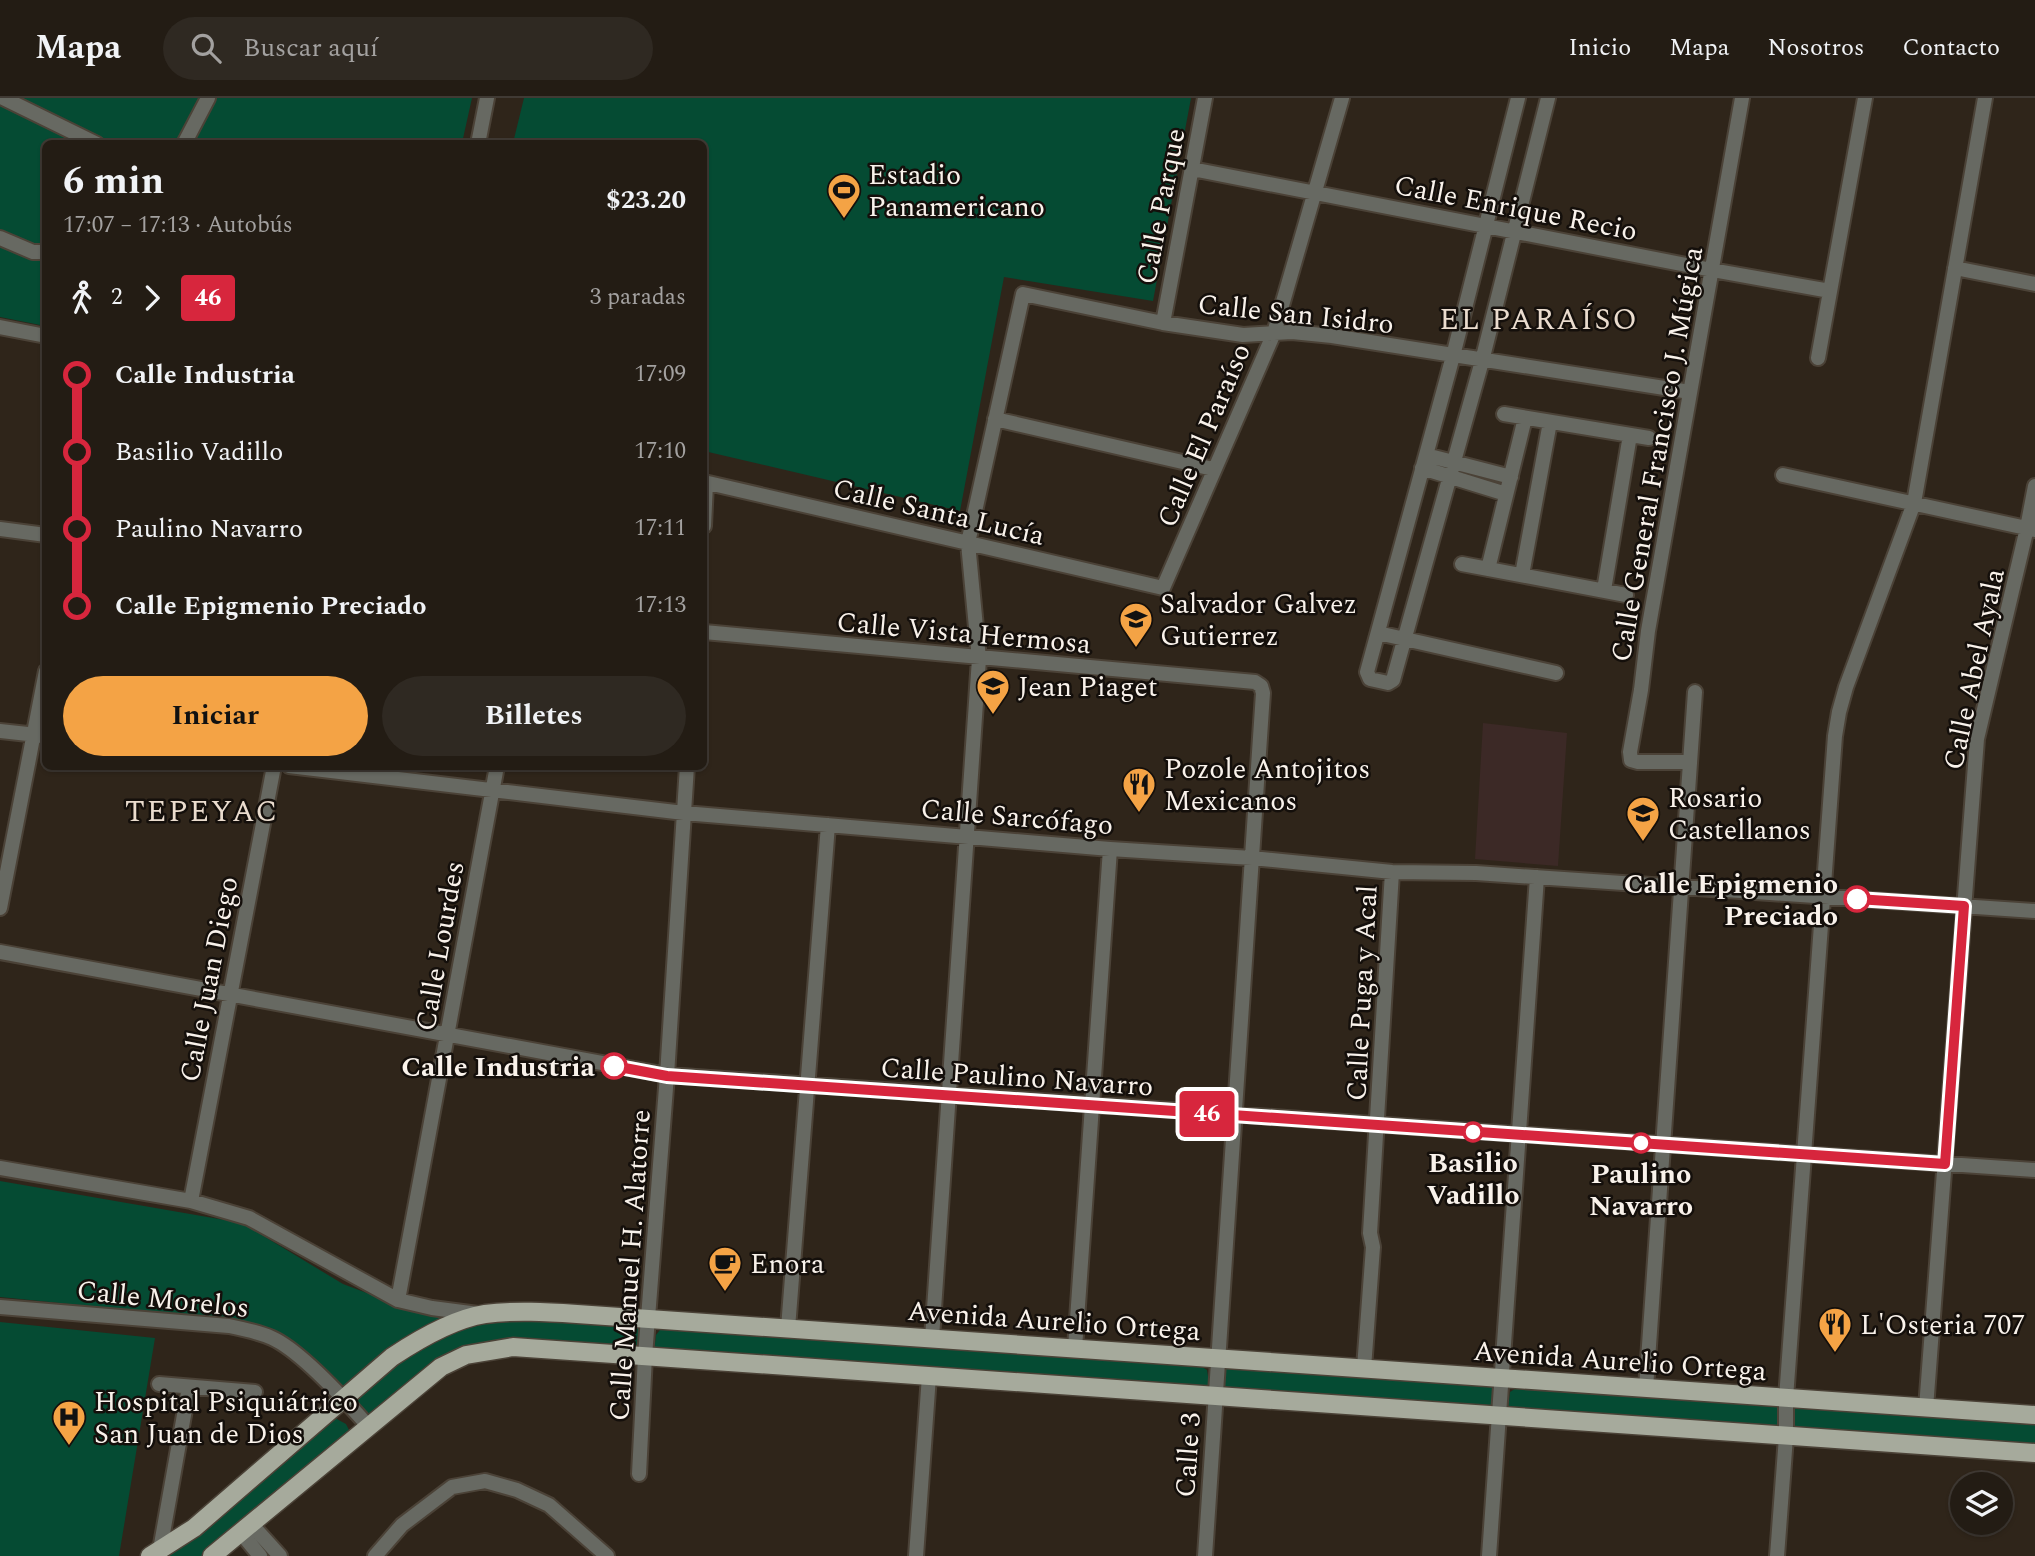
<!DOCTYPE html>
<html lang="es">
<head>
<meta charset="utf-8">
<style>
	body { margin:0; font-family:Spectral,serif; background:#2f2922; color:#f1f3f6; height:100vh; display:flex; flex-direction:column; font-size:26px; white-space:nowrap }
	* { box-sizing:border-box; margin:0 }
	p { font-size:23px; color:#a3a1a0 }
	.icon { flex:none; width:38px; height:38px; fill:none; stroke:currentColor; stroke-width:2; stroke-linecap:round; stroke-linejoin:round }
	.map { position:relative; flex:1; overflow:hidden }
	.side { position:absolute; left:42px; top:42px; width:665px; height:630px; display:flex; flex-direction:column; background:#231c14; border-radius:10px; box-shadow:0 2px 5px #0004,0 0 0 2px #403a34 }
	.side>* { flex:none }
	.badge { padding:0 14px; border-radius:5px; font-size:24px; line-height:46px }
	.buttons { position:absolute; left:1950px; top:1374px; display:grid; gap:14px }
	.buttons a { display:grid; place-items:center; width:63px; height:63px; border-radius:50%; background:#231c14; box-shadow:0 2px 5px #0004,0 0 0 2px #403a34; font-size:35px }
	.map>.badge { position:absolute; translate:-50% -50%; box-shadow:0 0 0 4px #fff }
	.legs { display:flex; align-items:center; gap:10px; height:77px; padding:0 21px; font-size:23px }
	.legs p { margin-inline-start:auto }
	.head { display:flex; align-items:center; justify-content:space-between; height:119px; padding:0 21px }
	h1 { font-size:38px; font-weight:700; line-height:52px }
	.action { display:flex; gap:14px; margin-top:auto; padding:14px 21px }
	.action a { flex:1; height:80px; border-radius:42px; background:#f4a345; color:#111; font-size:28px; font-weight:700; line-height:80px; text-align:center }
	.action a+a { background:#2f2922; color:#f1f3f6 }
	ul { padding:0 21px; list-style:none }
	li { display:flex; align-items:center; gap:24px; height:77px; font-size:26px }
	li i { display:grid; place-items:center; width:10px; height:100%; margin:0 9px; background:currentColor }
	li i::after { content:''; width:18px; height:18px; margin:-9px; border:5px solid; border-radius:50%; background:#231c14 }
	li p { margin-inline-start:auto }
	li:first-child i { background:linear-gradient(#0000 50%,currentColor 0) }
	li:last-child i { background:linear-gradient(currentColor 50%,#0000 0) }
	header { display:flex; align-items:center; gap:42px; box-sizing:border-box; height:98px; padding:0 35px; background:#231c14; border-bottom:2px solid #403a34 }
	header strong { font-size:33px }
	nav { display:flex; gap:38px; margin-inline-start:auto; font-size:24px }
	.search { width:490px; height:63px; background:#2f2922; display:flex; align-items:center; gap:18px; box-sizing:border-box; padding:0 24px; border-radius:38px; color:#a3a1a0; font-size:26px }
	.map>svg:first-child { display:block }
	.education { fill:#3c2926 }
	.green { fill:#054b33 }
	.lines { fill:none; stroke-linecap:round; stroke-linejoin:round }
	.minor-casing { stroke:#4b4237; stroke-width:18 }
	.major-casing { stroke:#4b4237; stroke-width:21 }
	.minor { stroke:#676962; stroke-width:14 }
	.major { stroke:#a6aa9c; stroke-width:18 }
	.line-1-casing { stroke:#fff; stroke-width:16 }
	.line-1 { stroke:#d7263d; stroke-width:10 }
	.stop-1-dot { fill:#fff; stroke:#d7263d; stroke-width:3.5 }
	.labels { text-anchor:middle; stroke-width:5; stroke-linejoin:round; paint-order:stroke }
	.poi-label { font-size:28px; fill:#f9f2eb; stroke:#140f0b; text-anchor:start }
	.street-label { font-size:28px; fill:#f9f2eb; stroke:#140f0b }
	.stop-label { font-size:28px; font-weight:bold; fill:#f9f2eb; stroke:#140f0b; text-anchor:end }
	.neighbourhood-label { font-size:30px; letter-spacing:2px; fill:#eadcce; stroke:#140f0b }
</style>
</head>
<body>
<header>
<strong>Mapa</strong>
<div class="search"><svg class="icon" aria-label="search" viewBox="0 0 24 24"><circle cx="10" cy="10" r="6"/><path d="M15 15l6 6"/></svg>Buscar aquí</div>
<nav><a>Inicio</a><a>Mapa</a><a>Nosotros</a><a>Contacto</a></nav>
</header>
<div class="map">
<svg width="2035" height="1458" viewBox="0 0 2035 1458">
	<rect width="100%" height="100%" fill="#2f251a"/>
	<path class="education" d="M1483,625L1567,635L1558,768L1475,761Z"/>
	<path class="green" d="M0,0H472L462,45L46,46L45,228L0,219Z
		M524,0H1191L1153,203L1004,179L960,413L704,353V46L513,45Z
		M0,1083L242,1125L343,1186L409,1211L455,1220L344,1291L288,1244L260,1228L230,1222L0,1199Z
		M538,1219L640,1230L635,1257L465,1256L371,1326L353,1304L400,1262L466,1227L492,1220Z
		M0,1224L155,1240L119,1458H0Z
		M663,1228L1202,1269L1207,1272L1209,1285L1205,1296L654,1253L656,1237Z
		M1232,1268L1492,1286L1495,1294L1493,1316L1219,1297L1224,1271Z
		M1518,1289L2035,1327V1354L1508,1312L1510,1294Z
		M333,1319L346,1326L352,1338L205,1458H161Z"/>
	<g class="lines">
		<defs>
			<path id="minor" d="M3,0L97,46
				M1518,0L1453,258L1367,574L1370,581L1388,585L1393,582L1482,263L1548,0
				M184,46L208,0
				M478,46L487,0
				M1192,71L1712,172L1830,193
				M0,140L33,154H46
				M1955,170L2035,186
				M1163,225L1205,0
				M0,229L46,238
				M1818,260L1865,0
				M1504,316L1649,340
				M995,321L1213,371
				M1426,357L1511,379
				M1422,370L1506,396
				M1783,377L2035,432
				M704,384L1163,490L1274,235L1342,0
				M704,428L706,385
				M0,431L46,437
				M1462,466L1626,497
				M1488,471L1525,320
				M1522,477L1550,324
				M1604,492L1630,337
				M704,534L1255,584L1261,588L1263,595L1205,1458
				M1378,535L1556,575
				M0,633L46,638
				M1689,664H1638L1631,662L1630,654L1641,592L1648,533L1742,0
				M289,668L684,715L1110,751L1252,760L1392,774L1476,775L2035,813
				M0,810L46,573
				M0,854L667,977L2035,1072
				M0,1070L191,1103L249,1120L398,1202L432,1210L478,1216
				M191,1103L274,668
				M398,1202L497,668
				M0,1209L229,1228C244,1231 259,1234 272,1240C301,1253 347,1304 369,1329
				M788,1230L828,727
				M932,1240L979,561L968,445L1023,196L1163,225L1243,237L1292,234L1332,238L1690,294
				M1075,1250L1110,751
				M1364,1270L1373,1149L1370,1135L1392,774
				M159,1286L255,1294
				M1646,1290L1695,594
				M1926,1310L1977,641L2027,430L2035,388
				M639,1376L645,1258L667,977L687,668
				M252,1427L280,1458
				M242,1436L260,1458
				M160,1452L189,1289
				M375,1458L402,1427L452,1389L485,1383L517,1392L549,1407L607,1458
				M916,1458L929,1278
				M1489,1458L1537,779
				M1777,1458L1786,1339V1300L1835,638L1839,614L1846,589L1914,405L1985,0"/>
			<path id="major" d="M150,1458L194,1430L392,1259C419,1241 453,1221 485,1216C515,1212 547,1214 577,1216L2035,1317
				M212,1458L441,1269L466,1257L513,1249L2035,1355"/>
		</defs>
		<use href="#minor" class="minor-casing"/>
		<use href="#major" class="major-casing"/>
		<use href="#minor" class="minor"/>
		<use href="#major" class="major"/>
	</g>
	<g class="lines">
		<defs>
			<path id="line-1" d="M614,968L667,978L1945,1066L1964,808L1857,801"/>
		</defs>
		<use href="#line-1" class="line-1-casing"/>
		<use href="#line-1" class="line-1"/>
	</g>
	<defs>
		<symbol id="stadium-pin" viewBox="-11 -11 22 30"><path d="M0 17L-7.5 6A9.5 9.5 0 1 1 7.5 6Z" fill="#f4a345" stroke="#140f0b"/><path d="M0-5a6.5 5 0 1 0 0 10a6.5 5 0 1 0 0-10ZM-3.5-1.8h7v3.6h-7Z" fill="#111"/></symbol>
		<symbol id="school-pin" viewBox="-11 -11 22 30"><path d="M0 17L-7.5 6A9.5 9.5 0 1 1 7.5 6Z" fill="#f4a345" stroke="#140f0b"/><path d="M0-5L7-2L0 1L-7-2ZM-4 1L0 2.5L4 1V4Q0 6-4 4Z" fill="#111"/></symbol>
		<symbol id="restaurant-pin" viewBox="-11 -11 22 30"><path d="M0 17L-7.5 6A9.5 9.5 0 1 1 7.5 6Z" fill="#f4a345" stroke="#140f0b"/><path d="M-5-6h1v4h1v-4h1v4h1v-4h1v5L-1.5 .5V6h-2V.5L-5-1ZM5-6V6H3V1.5H1.5Q1.5-4 5-6Z" fill="#111"/></symbol>
		<symbol id="cafe-pin" viewBox="-11 -11 22 30"><path d="M0 17L-7.5 6A9.5 9.5 0 1 1 7.5 6Z" fill="#f4a345" stroke="#140f0b"/><path d="M-5.5-4.5H6V0H3Q3 3.5 0 3.5H-2.5Q-5.5 3.5-5.5 0ZM3-3.2v2h1.7v-2ZM-6 4.5H4V6H-6Z" fill="#111"/></symbol>
		<symbol id="hospital-pin" viewBox="-11 -11 22 30"><path d="M0 17L-7.5 6A9.5 9.5 0 1 1 7.5 6Z" fill="#f4a345" stroke="#140f0b"/><path d="M-5-5h3v3.5h4V-5h3V5h-3V1.5h-4V5h-3Z" fill="#111"/></symbol>
	</defs>
	<g fill-rule="evenodd">
		<use href="#stadium-pin" x="825" y="73" width="38" height="52"/>
		<use href="#school-pin" x="1117" y="502" width="38" height="52"/>
		<use href="#school-pin" x="974" y="569" width="38" height="52"/>
		<use href="#restaurant-pin" x="1120" y="667" width="38" height="52"/>
		<use href="#school-pin" x="1624" y="696" width="38" height="52"/>
		<use href="#cafe-pin" x="706" y="1146" width="38" height="52"/>
		<use href="#restaurant-pin" x="1816" y="1207" width="38" height="52"/>
		<use href="#hospital-pin" x="50" y="1300" width="38" height="52"/>
	</g>
	<g class="stop-1-dot">
		<circle cx="1857" cy="801" r="12"/>
		<circle cx="614" cy="968" r="12"/>
		<circle cx="1473" cy="1034" r="9"/>
		<circle cx="1641" cy="1045" r="9"/>
	</g>
	<g class="labels">
		<g class="poi-label">
			<text x="868" y="86">Estadio<tspan x="868" dy="32">Panamericano</tspan></text>
			<text x="1160" y="515">Salvador Galvez<tspan x="1160" dy="32">Gutierrez</tspan></text>
			<text x="1018" y="598">Jean Piaget</text>
			<text x="1164" y="680">Pozole Antojitos<tspan x="1164" dy="32">Mexicanos</tspan></text>
			<text x="1668" y="709">Rosario<tspan x="1668" dy="32">Castellanos</tspan></text>
			<text x="750" y="1175">Enora</text>
			<text x="1860" y="1236">L'Osteria 707</text>
			<text x="94" y="1313">Hospital Psiquiátrico<tspan x="94" dy="32">San Juan de Dios</tspan></text>
		</g>
		<g class="street-label">
			<text transform="translate(1160 108) rotate(-79)" y="10">Calle Parque</text>
			<text transform="translate(1516 109) rotate(11)" y="10">Calle Enrique Recio</text>
			<text transform="translate(1296 215) rotate(6)" y="10">Calle San Isidro</text>
			<text transform="translate(1203 337) rotate(-67)" y="10">Calle El Paraíso</text>
			<text transform="translate(1656 356) rotate(-80)" y="10">Calle General Francisco J. Múgica</text>
			<text transform="translate(939 413) rotate(13)" y="10">Calle Santa Lucía</text>
			<text transform="translate(964 534) rotate(5)" y="10">Calle Vista Hermosa</text>
			<text transform="translate(1973 571) rotate(-78)" y="10">Calle Abel Ayala</text>
			<text transform="translate(1017 718) rotate(5)" y="10">Calle Sarcófago</text>
			<text transform="translate(439 848) rotate(-80)" y="10">Calle Lourdes</text>
			<text transform="translate(208 881) rotate(-79)" y="10">Calle Juan Diego</text>
			<text transform="translate(1361 895) rotate(-87)" y="10">Calle Puga y Acal</text>
			<text transform="translate(1017 978) rotate(4)" y="10">Calle Paulino Navarro</text>
			<text transform="translate(629 1167) rotate(-86)" y="10">Calle Manuel H. Alatorre</text>
			<text transform="translate(163 1200) rotate(6)" y="10">Calle Morelos</text>
			<text transform="translate(1054 1222) rotate(4)" y="10">Avenida Aurelio Ortega</text>
			<text transform="translate(1620 1262) rotate(4)" y="10">Avenida Aurelio Ortega</text>
			<text transform="translate(1187 1357) rotate(-86)" y="10">Calle 3</text>
		</g>
		<g class="stop-label">
			<text x="1838" y="795">Calle Epigmenio<tspan x="1838" dy="32">Preciado</tspan></text>
			<text x="595" y="978">Calle Industria</text>
			<text x="1473" y="1074" text-anchor="middle">Basilio<tspan x="1473" dy="32">Vadillo</tspan></text>
			<text x="1641" y="1085" text-anchor="middle">Paulino<tspan x="1641" dy="32">Navarro</tspan></text>
		</g>
		<g class="neighbourhood-label">
			<text x="1539" y="231">EL PARAÍSO</text>
			<text x="202" y="723">TEPEYAC</text>
		</g>
	</g>
</svg>
<div class="buttons">
<a><svg class="icon" aria-label="layers" viewBox="0 0 24 24"><path d="M12 4l9 5-9 5-9-5zM3 14l9 5 9-5"/></svg></a>
</div>
<b class="badge" style="left:1207px;top:1016px;background:#d7263d;color:#fff">46</b>
<section class="side">
<div class="head"><div><h1>6 min</h1><p>17:07 – 17:13 · Autobús</p></div><b>$23.20</b></div>
<div class="legs"><svg class="icon" aria-label="walk" viewBox="0 0 24 24"><circle cx="13" cy="4" r="2"/><path d="M13 8l-2 6 4 7M11 14l-3 7M7 12l3-4h3l4 4"/></svg>2<svg class="icon" aria-label="forward" viewBox="0 0 24 24"><path d="M9 5l7 7-7 7"/></svg><b class="badge" style="background:#d7263d;color:#fff">46</b><p>3 paradas</p></div>
<ul>
<li><i style="color:#d7263d"></i><b>Calle Industria</b><p>17:09</p></li>
<li><i style="color:#d7263d"></i><span>Basilio Vadillo</span><p>17:10</p></li>
<li><i style="color:#d7263d"></i><span>Paulino Navarro</span><p>17:11</p></li>
<li><i style="color:#d7263d"></i><b>Calle Epigmenio Preciado</b><p>17:13</p></li>
</ul>
<div class="action"><a>Iniciar</a><a>Billetes</a></div>
</section>
</div>
</body>
</html>
